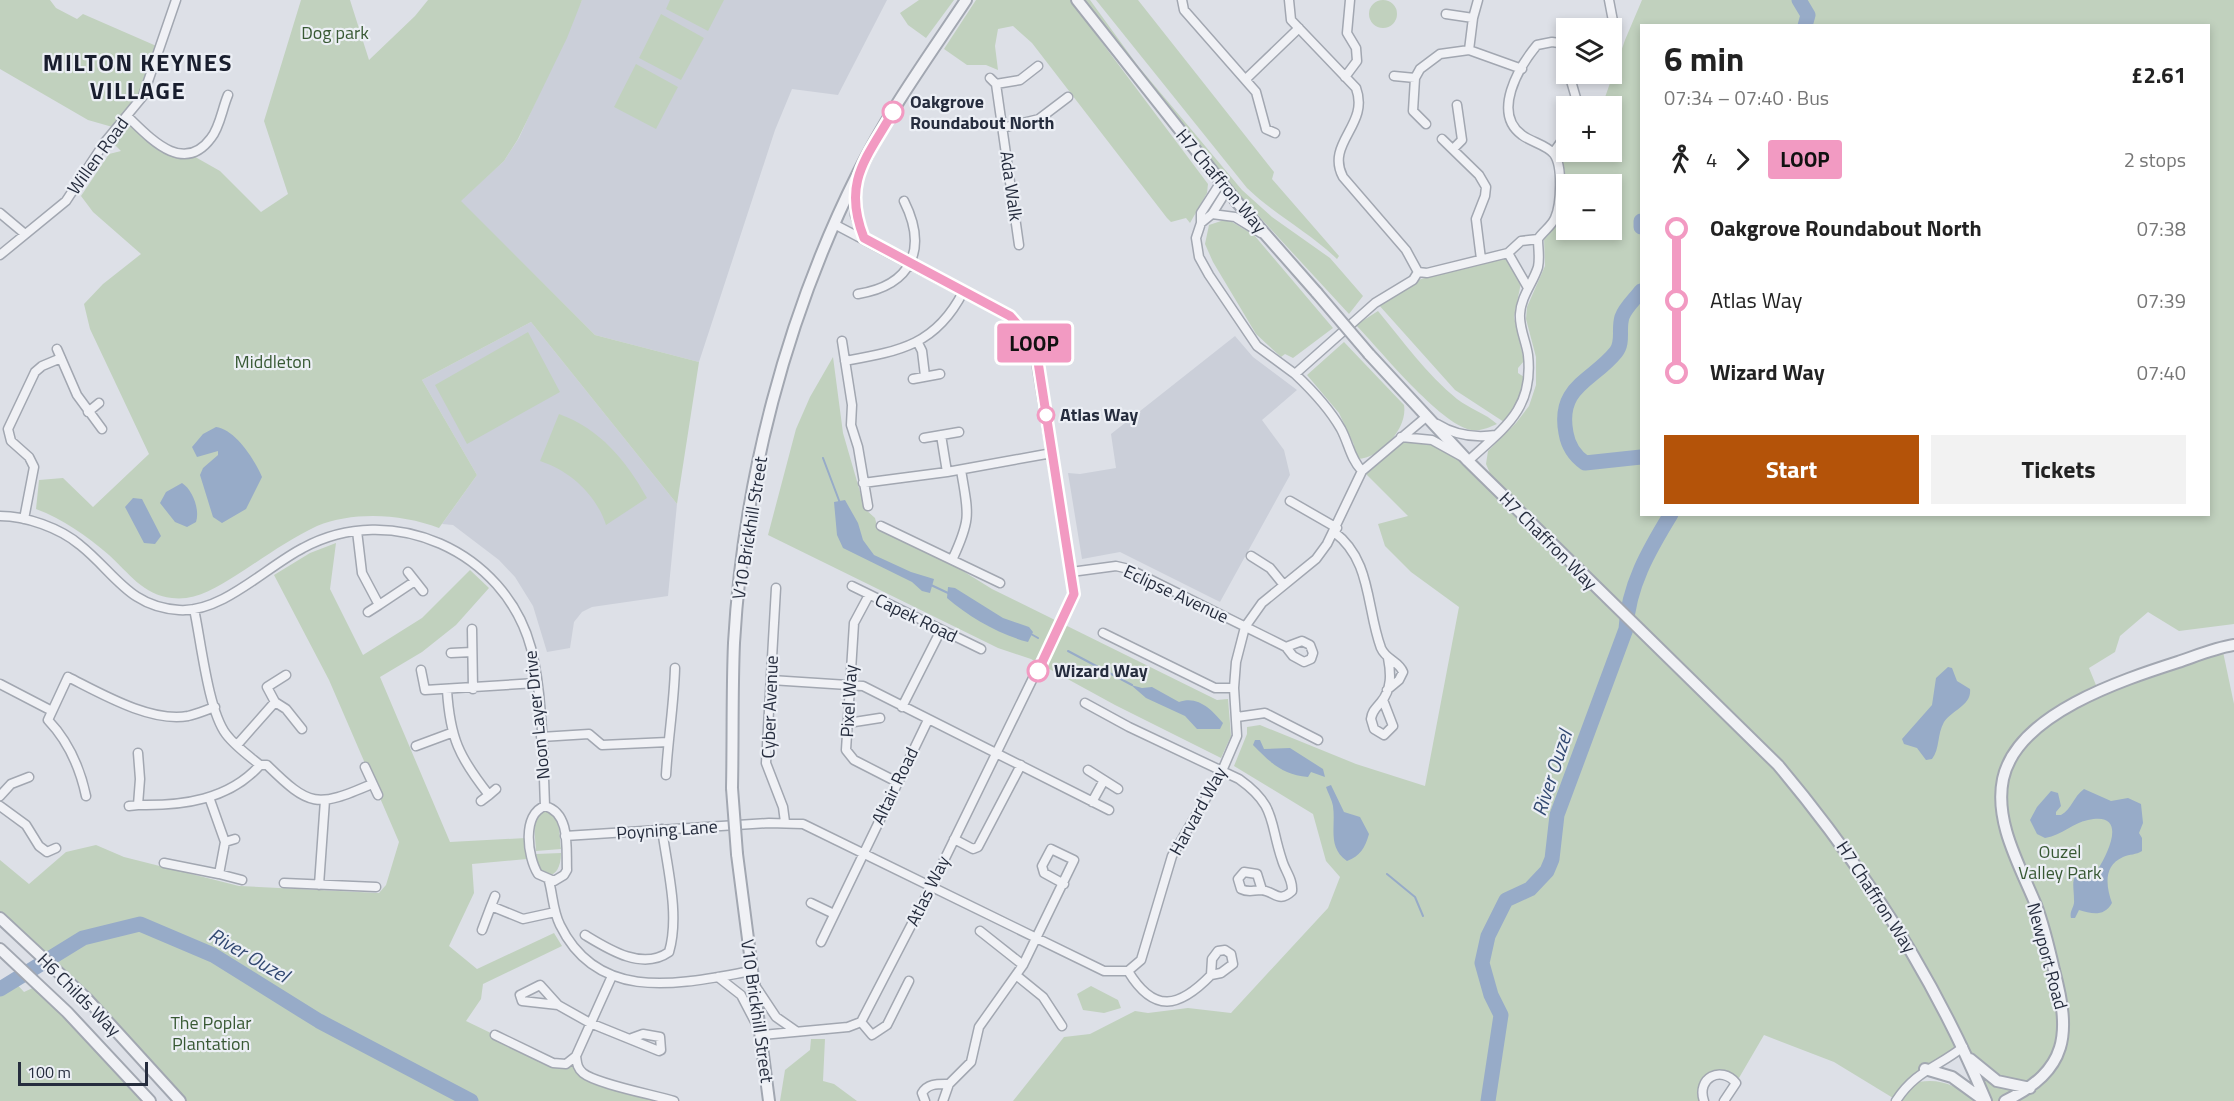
<!DOCTYPE html>
<html lang="en">
<head>
<meta charset="utf-8">
<style>
	body { margin:0; font-family:"Titillium Web",sans-serif; background:#f2f2f2; color:#222; height:100vh; display:flex; flex-direction:column; font-size:22px; white-space:nowrap }
	* { box-sizing:border-box; margin:0 }
	p { font-size:20px; color:#767676 }
	.icon { flex:none; width:33px; height:33px; fill:none; stroke:currentColor; stroke-width:2; stroke-linecap:round; stroke-linejoin:round }
	.map { position:relative; flex:1; overflow:hidden }
	.drawer { position:absolute; left:1640px; top:24px; width:570px; height:492px; display:flex; flex-direction:column; background:#fff; border-radius:0px; box-shadow:0 3px 9px #0003 }
	.drawer>* { flex:none }
	.badge { padding:0 12px; border-radius:4px; font-size:21px; line-height:39px }
	.buttons { position:absolute; left:1556px; top:18px; display:grid; gap:12px }
	.buttons a { display:grid; place-items:center; width:66px; height:66px; border-radius:0px; background:#fff; box-shadow:0 3px 9px #0003; font-size:30px }
	.scale { position:absolute; left:18px; bottom:15px; width:130px; box-sizing:border-box; padding-left:6px; border:3px solid #262d3e; border-top:0; font-size:16px; line-height:21px; white-space:nowrap; color:#262d3e; -webkit-text-stroke:4px #eceff5; paint-order:stroke }
	.map>.badge { position:absolute; translate:-50% -50%; box-shadow:0 0 0 3px #fff }
	.legs { display:flex; align-items:center; gap:9px; height:66px; padding:0 24px; font-size:20px }
	.legs p { margin-inline-start:auto }
	.overview { display:flex; align-items:center; justify-content:space-between; height:102px; padding:0 24px }
	h1 { font-size:33px; font-weight:700; line-height:45px }
	.action { display:flex; gap:12px; margin-top:auto; padding:12px 24px }
	.action a { flex:1; height:69px; border-radius:0px; background:#b45309; color:#fff; font-size:24px; font-weight:700; line-height:69px; text-align:center }
	.action a+a { background:#f2f2f2; color:#222 }
	ul { padding:0 24px; list-style:none }
	li { display:flex; align-items:center; gap:21px; height:72px; font-size:22px }
	li i { display:grid; place-items:center; width:9px; height:100%; margin:0 8px; background:currentColor }
	li i::after { content:''; width:15px; height:15px; margin:-8px; border:4px solid; border-radius:50%; background:#fff }
	li p { margin-inline-start:auto }
	li:first-child i { background:linear-gradient(#0000 50%,currentColor 0) }
	li:last-child i { background:linear-gradient(currentColor 50%,#0000 0) }
	.map>svg:first-child { display:block }
	.built { fill:#cbcfd9 }
	.green { fill:#c1d1be; fill-rule:evenodd }
	.water { fill:#97abc8 }
	.lines { fill:none; stroke-linecap:round; stroke-linejoin:round }
	.stream { stroke:#97abc8; stroke-width:2 }
	.river { stroke:#97abc8; stroke-width:15 }
	.minor-casing { stroke:#a2a7b1; stroke-width:11 }
	.tertiary-casing { stroke:#a2a7b1; stroke-width:14 }
	.minor { stroke:#f0f1f5; stroke-width:8 }
	.tertiary { stroke:#f0f1f5; stroke-width:10 }
	.tertiary-bridge-casing { stroke:#a2a7b1; stroke-width:14; stroke-linecap:butt }
	.tertiary-bridge { stroke:#f0f1f5; stroke-width:10 }
	.line-1-casing { stroke:#fff; stroke-width:14 }
	.line-1 { stroke:#f29ac2; stroke-width:9 }
	.stop-1-dot { fill:#fff; stroke:#f29ac2; stroke-width:3 }
	.labels { text-anchor:middle; stroke-width:4.5; stroke-linejoin:round; paint-order:stroke }
	.park-label { font-size:18px; fill:#385934; stroke:#eceff5 }
	.stop-label { font-size:18px; font-weight:bold; fill:#262d3e; stroke:#eceff5; text-anchor:start }
	.street-label { font-size:18px; fill:#262d3e; stroke:#eceff5 }
	.water-label { font-size:20px; font-style:italic; fill:#314871; stroke:#eceff5 }
	.district-label { font-size:24px; font-weight:bold; letter-spacing:1.5px; fill:#191e2e; stroke:#eceff5 }
</style>
</head>
<body>
<div class="map">
<svg width="2234" height="1101" viewBox="0 0 2234 1101">
	<rect width="100%" height="100%" fill="#dde0e7"/>
	<path class="built" d="M582,0H887L838,95L792,89L775,130L699,362L595,335L460,201L504,161L519,138Z
		M531,322L677,504L668,596L592,607L582,612L574,622L570,648L547,652L533,606L515,577L499,560L453,525L442,524L477,475L422,380Z
		M1235,336L1253,357L1297,390L1262,420L1284,450L1290,475L1220,602L1120,552L1082,559L1068,473L1080,474L1116,468L1111,434Z"/>
	<path class="green" d="M1369 14a14 14 0 1 1 28 0a14 14 0 1 1-28 0Z
		M0,0H50L56,8L77,19L83,14L161,48L145,93L116,128L88,120L0,69Z
		M301,0H350L369,60L415,16L428,0H582L567,38L518,139L504,161L461,201L595,335L699,362L677,504L531,322L422,380L477,475L439,528C402,514 354,511 317,526C289,539 262,559 235,576C216,588 195,601 172,598C143,595 129,573 109,555C87,536 63,519 36,509L39,480L63,478L93,507L149,454L90,329L84,304L103,284L141,254L93,212L81,196L109,154L121,151L111,141L128,120C147,139 161,159 190,154L220,171L261,212L288,194L264,121Z
		M670,0H724L708,31L666,9Z
		M919,0H954L926,38L908,25L900,13Z
		M976,0H1070L1208,184L1207,193L1190,223L1186,218L1171,222L1167,218L1032,43L1013,26L998,29L995,46L998,70L986,65H967L944,49Z
		M1082,0H1090L1138,66L1242,190L1272,217L1330,258L1363,296L1349,314L1219,173Z
		M1096,0H1138L1274,172L1272,179L1339,256L1337,259C1309,232 1275,215 1247,188Z
		M1642,0H2234V624L2179,631L2148,612L2120,636L2115,652L2089,668L2098,690L2222,647L2234,704V1101H1986L1963,1048L1909,1084C1938,1076 1954,1084 1977,1101H1898L1834,1062L1764,1035L1736,1083L1732,1078L1706,1079L1704,1101H1013L1064,1037L1090,1034L1135,1011L1148,1013L1188,1008L1231,1013L1328,908L1340,877L1326,861L1313,814L1234,766L1247,734V727L1260,725L1356,764L1425,786L1459,607L1411,572L1385,546L1378,524L1408,516L1364,472L1401,437L1432,440L1492,478L1486,464L1488,451L1516,423L1529,406L1536,385V357L1526,319L1527,307L1545,266L1544,237L1560,215V197L1565,173L1561,159L1564,148L1566,152H1611V106H1602L1625,40ZM1641,26H2208V514H1641ZM1566,184H1611V230H1566Z
		M661,14L704,38L681,80L639,58Z
		M636,64L678,87L656,129L614,107Z
		M1227,219L1254,235L1333,328L1293,358L1285,354L1281,357L1256,334L1213,262L1205,244L1209,225Z
		M1503,258L1508,261L1521,283L1514,317L1524,361L1518,368V373L1524,377C1525,394 1515,410 1504,422L1455,390L1378,304L1421,279Z
		M1378,311C1403,341 1427,375 1457,399C1470,409 1485,413 1497,424C1490,427 1479,432 1471,430C1440,424 1380,350 1356,325Z
		M528,332L560,392L467,444L435,385Z
		M1344,342L1404,405C1408,428 1381,458 1358,459L1351,448L1354,445L1339,413L1307,375Z
		M833,357L843,433L865,509L875,518L878,530L950,563L992,589L1217,700L1228,699L1231,736L1221,758L1115,705L1031,659L998,648L768,535L796,429L810,397Z
		M559,414C600,429 626,460 647,498L606,525C596,494 570,471 540,461Z
		M336,543L330,589L363,655L422,618L470,570L489,588L456,625L422,652L380,677L450,842L526,838L527,859L472,864L474,893L449,946L477,969L554,933L562,946L483,984L481,999L466,1021L553,1063L571,1061L580,1071L674,1101H180L0,918V860L29,884L66,852L96,845L124,857L239,886L379,893L386,885L399,842L329,680L274,575L310,553Z
		M544,811C562,814 559,835 561,849L536,851L534,824L536,816Z
		M561,853C561,882 538,883 536,854Z
		M14,981L24,992L39,985L150,1101H0V989Z
		M1091,986L1118,1000L1121,1008L1104,1013L1083,1010L1077,994Z
		M811,1039H825L823,1081L834,1084L857,1101H780L785,1070L810,1050Z"/>
	<path class="water" d="M216,427C235,429 255,460 262,477L246,509L222,523L213,517L200,475L203,468L218,455V451L197,457L192,447L203,434Z
		M182,483C193,490 200,510 196,522L187,527L175,522L160,503L166,492Z
		M133,498L142,499L161,536L155,544L144,543L125,507Z
		M845,500L858,523L863,540L874,555L911,572L934,579L930,593L922,591L912,582L843,548L837,535L834,502Z
		M948,587L955,588L1003,618L1029,627L1033,632L1028,642C1000,635 969,617 947,598Z
		M1948,667L1952,668L1957,681L1970,689C1972,705 1952,710 1944,722C1937,734 1940,749 1932,759L1926,760L1917,748L1904,744L1902,739L1932,705L1936,678Z
		M1131,685L1142,688L1152,687L1179,702C1198,695 1212,710 1223,723L1220,729H1197L1185,716L1146,698Z
		M1255,740H1260L1264,749L1290,748L1323,769L1325,777L1311,772L1308,777C1282,775 1270,762 1253,745Z
		M1331,785L1344,812L1360,817L1369,834C1365,848 1360,856 1347,861C1327,847 1336,827 1333,806C1332,800 1328,793 1326,787Z
		M2084,789L2111,801L2128,798L2141,804L2143,823L2139,833L2142,838V851C2136,855 2130,854 2123,857C2103,866 2106,886 2112,903C2104,917 2092,914 2079,910L2075,918H2071C2069,911 2075,907 2074,900C2074,884 2069,877 2085,868L2092,871L2098,869C2109,852 2128,811 2088,820C2072,823 2063,835 2045,838L2037,834L2030,820L2037,807L2051,791L2058,793L2061,806L2056,812V815H2061C2072,809 2073,797 2084,789Z"/>
	<g class="lines">
		<path class="stream" d="M823,458L840,503
			M931,585L948,593
			M1031,634L1038,638
			M1068,651L1132,685
			M1387,874L1415,897L1423,916"/>
		<path class="river" d="M1799,0L1808,15L1805,26
			M1641,221V227
			M1641,291C1635,299 1625,308 1622,317C1618,330 1624,342 1616,352C1593,381 1557,386 1566,433C1568,445 1575,456 1585,463L1641,457
			M0,989L83,938L140,924L213,955L319,1021L471,1101
			M1488,1101L1501,1015L1491,995L1482,963L1488,936L1506,900L1530,889L1547,871L1552,859L1557,815L1626,629C1628,586 1649,550 1671,514"/>
		<defs>
			<path id="minor" d="M1182,0L1184,10L1256,92L1266,129
				M1289,0L1291,20L1356,88C1370,125 1325,143 1343,177L1406,250L1418,272
				M1609,0L1613,21L1611,30
				M1446,14L1473,18
				M1469,50L1473,18L1478,0
				M1569,74L1576,98L1574,106
				M1394,76L1415,78
				M1345,77L1357,61L1356,48L1347,33L1350,0
				M990,78L996,84L1019,245
				M1246,79L1299,28
				M996,84L1020,80L1038,66
				M127,116C149,137 183,176 211,138C220,127 222,109 228,95
				M1426,124L1413,111L1415,78L1420,69L1440,54L1469,50L1522,69
				M1002,128L1039,119L1068,97
				M1266,129L1275,133
				M1442,139L1479,175L1486,187L1485,196L1476,219L1481,259
				M1453,149L1462,140L1457,105
				M1553,153L1566,135
				M856,182L855,215L864,238
				M1221,182L1201,213V223L1212,214L1227,190
				M0,213L25,234
				M1212,214L1235,217L1261,233
				M1201,223L1196,238L1199,257L1209,275L1257,346L1295,374
				M1508,253L1521,241L1538,239
				M0,255L66,201L105,142L143,96L176,0
				M858,294C912,285 928,249 904,201
				M842,341L852,405L851,425L858,447L868,506
				M918,343L922,351L925,376
				M57,349L77,395L102,429
				M845,361C900,351 936,345 963,292
				M913,379L940,374
				M88,412L99,403
				M1437,424C1456,436 1475,438 1496,435
				M1401,437L1432,440L1461,456
				M924,438L959,432
				M1468,461C1504,428 1534,409 1528,355C1526,341 1519,328 1520,314C1521,296 1533,283 1538,267C1540,258 1538,248 1538,239C1543,231 1551,227 1555,218C1561,205 1563,166 1554,154C1547,145 1531,142 1522,135C1492,113 1518,68 1537,45L1552,42L1566,44
				M1362,471C1350,458 1349,444 1341,429C1329,408 1312,390 1295,374L1375,303L1413,280L1418,272L1427,273L1508,253L1527,286
				M947,472L1052,453
				M863,483L947,472L941,435
				M1290,501L1337,528
				M0,516C26,516 60,528 80,545C115,573 129,607 179,610C222,613 266,567 303,548C391,500 505,551 531,648C543,694 543,757 545,806
				M24,519L34,467L29,457L11,441L8,429L35,372L42,366L61,358
				M881,526L1000,583
				M357,531L362,573L379,605L415,581
				M1334,532C1372,560 1366,608 1381,648C1386,660 1399,661 1403,672L1399,680L1387,690
				M1251,556L1270,568L1283,584
				M953,558C972,517 968,513 961,470
				M408,572L423,591
				M1071,572L1116,566L1129,569L1286,647L1302,641L1310,645L1313,653L1311,659L1304,662L1293,656L1286,647
				M852,586L981,649
				M776,588L766,763L783,807L785,822
				M869,595L854,623L846,750L854,760L897,782
				M194,609C201,641 208,710 226,734C235,746 249,756 260,765H267C310,807 316,808 372,784
				M368,612L379,605
				M472,629L473,689
				M1103,633L1215,688H1234
				M451,653L472,652
				M421,670L425,690L536,683
				M771,680L863,686L1109,810
				M0,684L52,711
				M447,690C450,738 459,757 489,795L481,801
				M1383,700L1393,726L1384,735L1374,729L1371,719C1372,711 1376,708 1381,702C1392,689 1391,673 1388,658
				M275,702L286,709L302,729
				M1085,703L1129,727L1239,779C1277,806 1269,822 1282,860C1285,871 1293,879 1292,891C1278,904 1275,891 1261,890C1253,890 1249,893 1241,889L1238,879L1244,872L1257,874L1262,890
				M902,707L941,630
				M1237,717L1265,713L1318,740
				M848,723L880,718
				M541,737L589,734L602,745L668,742
				M237,745L275,702L267,687L286,675
				M416,746L451,733
				M138,753L140,779L138,805C182,806 229,800 260,765
				M365,767L378,795
				M1088,770L1118,789
				M666,775C668,739 674,704 675,668
				M489,795L496,789
				M0,796L11,784L29,777
				M86,796C80,768 68,741 48,720L68,677C100,693 151,723 188,716C197,714 206,710 215,707
				M209,797L225,842L235,839
				M1092,802L1103,782
				M0,806L26,825L39,846L47,852L56,848
				M129,806L138,805
				M545,806C571,813 566,849 567,870L564,875L554,881L538,874C527,856 522,814 545,806Z
				M565,836L769,823L803,824L1104,971H1128L1141,960L1172,856L1222,771L1237,736L1234,688L1236,662L1245,627L1262,603L1316,559L1327,544L1362,471L1426,417
				M954,839L973,849L978,847L1021,765
				M225,842L219,874L242,880
				M164,863L219,874
				M549,881C553,896 553,911 560,925C599,1005 683,983 752,971
				M284,883L376,887
				M319,885L325,800
				M811,903L834,914
				M491,906L495,896
				M482,930L491,906L523,919L555,912
				M980,931L1023,965
				M585,935C608,949 642,971 669,952C680,915 667,867 662,829
				M821,942L928,720
				M1128,971C1154,1014 1179,1008 1211,975L1212,959L1218,951L1225,950L1231,954L1233,964L1221,973L1211,975
				M1016,975L1043,997L1062,1026
				M612,976L576,1056C577,1063 577,1068 583,1073C596,1084 655,1095 674,1101
				M718,977L741,995L762,1035L848,1027L861,1022L931,887L1074,594L1033,342L1010,317L834,224
				M754,984L776,1017L796,1031
				M558,1005L540,985L520,995L522,1001L558,1005L590,1023L659,1051L661,1050L660,1037L643,1034L632,1038
				M861,1022L872,1035L887,1025L909,981
				M495,1035L553,1063L566,1064L576,1056
				M925,1101L922,1093C928,1083 938,1084 949,1084
				M943,1101L949,1084L971,1062L979,1027L1023,965L1074,860L1051,849L1042,866L1044,873L1064,884
				M1704,1101C1696,1078 1721,1065 1736,1083L1724,1101
				M1896,1101C1915,1071 1938,1067 1963,1047"/>
			<path id="tertiary" d="M1077,0L1236,201L1317,293
				M1369,354L1468,461L1778,765C1863,866 1935,979 1986,1101
				M732,788C733,740 732,691 734,643C743,482 786,317 858,173C888,112 929,56 966,0
				M737,854L769,1101
				M0,918L87,999L180,1101
				M0,949L67,1012L150,1101
				M1970,1059L1997,1081L2030,1088
				M1925,1069L1952,1077L1985,1101
				M2005,1101C2069,1070 2071,1034 2054,970C2049,948 2044,926 2036,905C2020,866 1994,822 2003,779C2017,714 2122,680 2178,662C2196,656 2215,648 2234,645"/>
		</defs>
		<use href="#minor" class="minor-casing"/>
		<use href="#tertiary" class="tertiary-casing"/>
		<use href="#minor" class="minor"/>
		<use href="#tertiary" class="tertiary"/>
		<defs>
			<path id="tertiary-bridge" d="M1317,293L1369,354
				M732,788L737,854"/>
		</defs>
		<use href="#tertiary-bridge" class="tertiary-bridge-casing"/>
		<use href="#tertiary-bridge" class="tertiary-bridge"/>
	</g>
	<g class="lines">
		<defs>
			<path id="line-1" d="M893,112C866,159 842,182 864,238L1010,316L1033,342L1036,349L1074,594L1038,671"/>
		</defs>
		<use href="#line-1" class="line-1-casing"/>
		<use href="#line-1" class="line-1"/>
	</g>
	<g class="stop-1-dot">
		<circle cx="893" cy="112" r="10"/>
		<circle cx="1046" cy="415" r="8"/>
		<circle cx="1038" cy="671" r="10"/>
	</g>
	<g class="labels">
		<g class="park-label">
			<text x="335" y="39">Dog park</text>
			<text x="273" y="368">Middleton</text>
			<text x="2060" y="858">Ouzel<tspan x="2060" dy="21">Valley Park</tspan></text>
			<text x="211" y="1029">The Poplar<tspan x="211" dy="21">Plantation</tspan></text>
		</g>
		<g class="stop-label">
			<text x="910" y="108">Oakgrove<tspan x="910" dy="21">Roundabout North</tspan></text>
			<text x="1060" y="421">Atlas Way</text>
			<text x="1054" y="677">Wizard Way</text>
		</g>
		<g class="street-label">
			<text transform="translate(98 156) rotate(-54)" y="6">Willen Road</text>
			<text transform="translate(1221 181) rotate(50)" y="6">H7 Chaffron Way</text>
			<text transform="translate(1011 186) rotate(82)" y="6">Ada Walk</text>
			<text transform="translate(750 528) rotate(-81)" y="6">V10 Brickhill Street</text>
			<text transform="translate(1548 541) rotate(45)" y="6">H7 Chaffron Way</text>
			<text transform="translate(1176 594) rotate(25)" y="6">Eclipse Avenue</text>
			<text transform="translate(916 618) rotate(26)" y="6">Capek Road</text>
			<text transform="translate(849 701) rotate(-87)" y="6">Pixel Way</text>
			<text transform="translate(770 707) rotate(-88)" y="6">Cyber Avenue</text>
			<text transform="translate(537 715) rotate(-96)" y="6">Noon Layer Drive</text>
			<text transform="translate(895 786) rotate(-64)" y="6">Altair Road</text>
			<text transform="translate(1198 811) rotate(-61)" y="6">Harvard Way</text>
			<text transform="translate(667 830) rotate(-4)" y="6">Poyning Lane</text>
			<text transform="translate(928 891) rotate(-64)" y="6">Atlas Way</text>
			<text transform="translate(1876 897) rotate(57)" y="6">H7 Chaffron Way</text>
			<text transform="translate(2047 956) rotate(75)" y="6">Newport Road</text>
			<text transform="translate(79 995) rotate(45)" y="6">H6 Childs Way</text>
			<text transform="translate(757 1011) rotate(82)" y="6">V10 Brickhill Street</text>
		</g>
		<g class="water-label">
			<text transform="translate(1552 773) rotate(-72)" y="7">River Ouzel</text>
			<text transform="translate(249 955) rotate(30)" y="7">River Ouzel</text>
		</g>
		<g class="district-label">
			<text x="138" y="71">MILTON KEYNES<tspan x="138" dy="28">VILLAGE</tspan></text>
		</g>
	</g>
</svg>
<div class="buttons">
<a><svg class="icon" aria-label="layers" viewBox="0 0 24 24"><path d="M12 4l9 5-9 5-9-5zM3 14l9 5 9-5"/></svg></a>
<a>+</a>
<a>−</a>
</div>
<div class="scale">100 m</div>
<b class="badge" style="left:1034px;top:343px;background:#f29ac2;color:#111">LOOP</b>
<section class="drawer">
<div class="overview"><div><h1>6 min</h1><p>07:34 – 07:40 · Bus</p></div><b>£2.61</b></div>
<div class="legs"><svg class="icon" aria-label="walk" viewBox="0 0 24 24"><circle cx="13" cy="4" r="2"/><path d="M13 8l-2 6 4 7M11 14l-3 7M7 12l3-4h3l4 4"/></svg>4<svg class="icon" aria-label="forward" viewBox="0 0 24 24"><path d="M9 5l7 7-7 7"/></svg><b class="badge" style="background:#f29ac2;color:#111">LOOP</b><p>2 stops</p></div>
<ul>
<li><i style="color:#f29ac2"></i><b>Oakgrove Roundabout North</b><p>07:38</p></li>
<li><i style="color:#f29ac2"></i><span>Atlas Way</span><p>07:39</p></li>
<li><i style="color:#f29ac2"></i><b>Wizard Way</b><p>07:40</p></li>
</ul>
<div class="action"><a>Start</a><a>Tickets</a></div>
</section>
</div>
</body>
</html>
